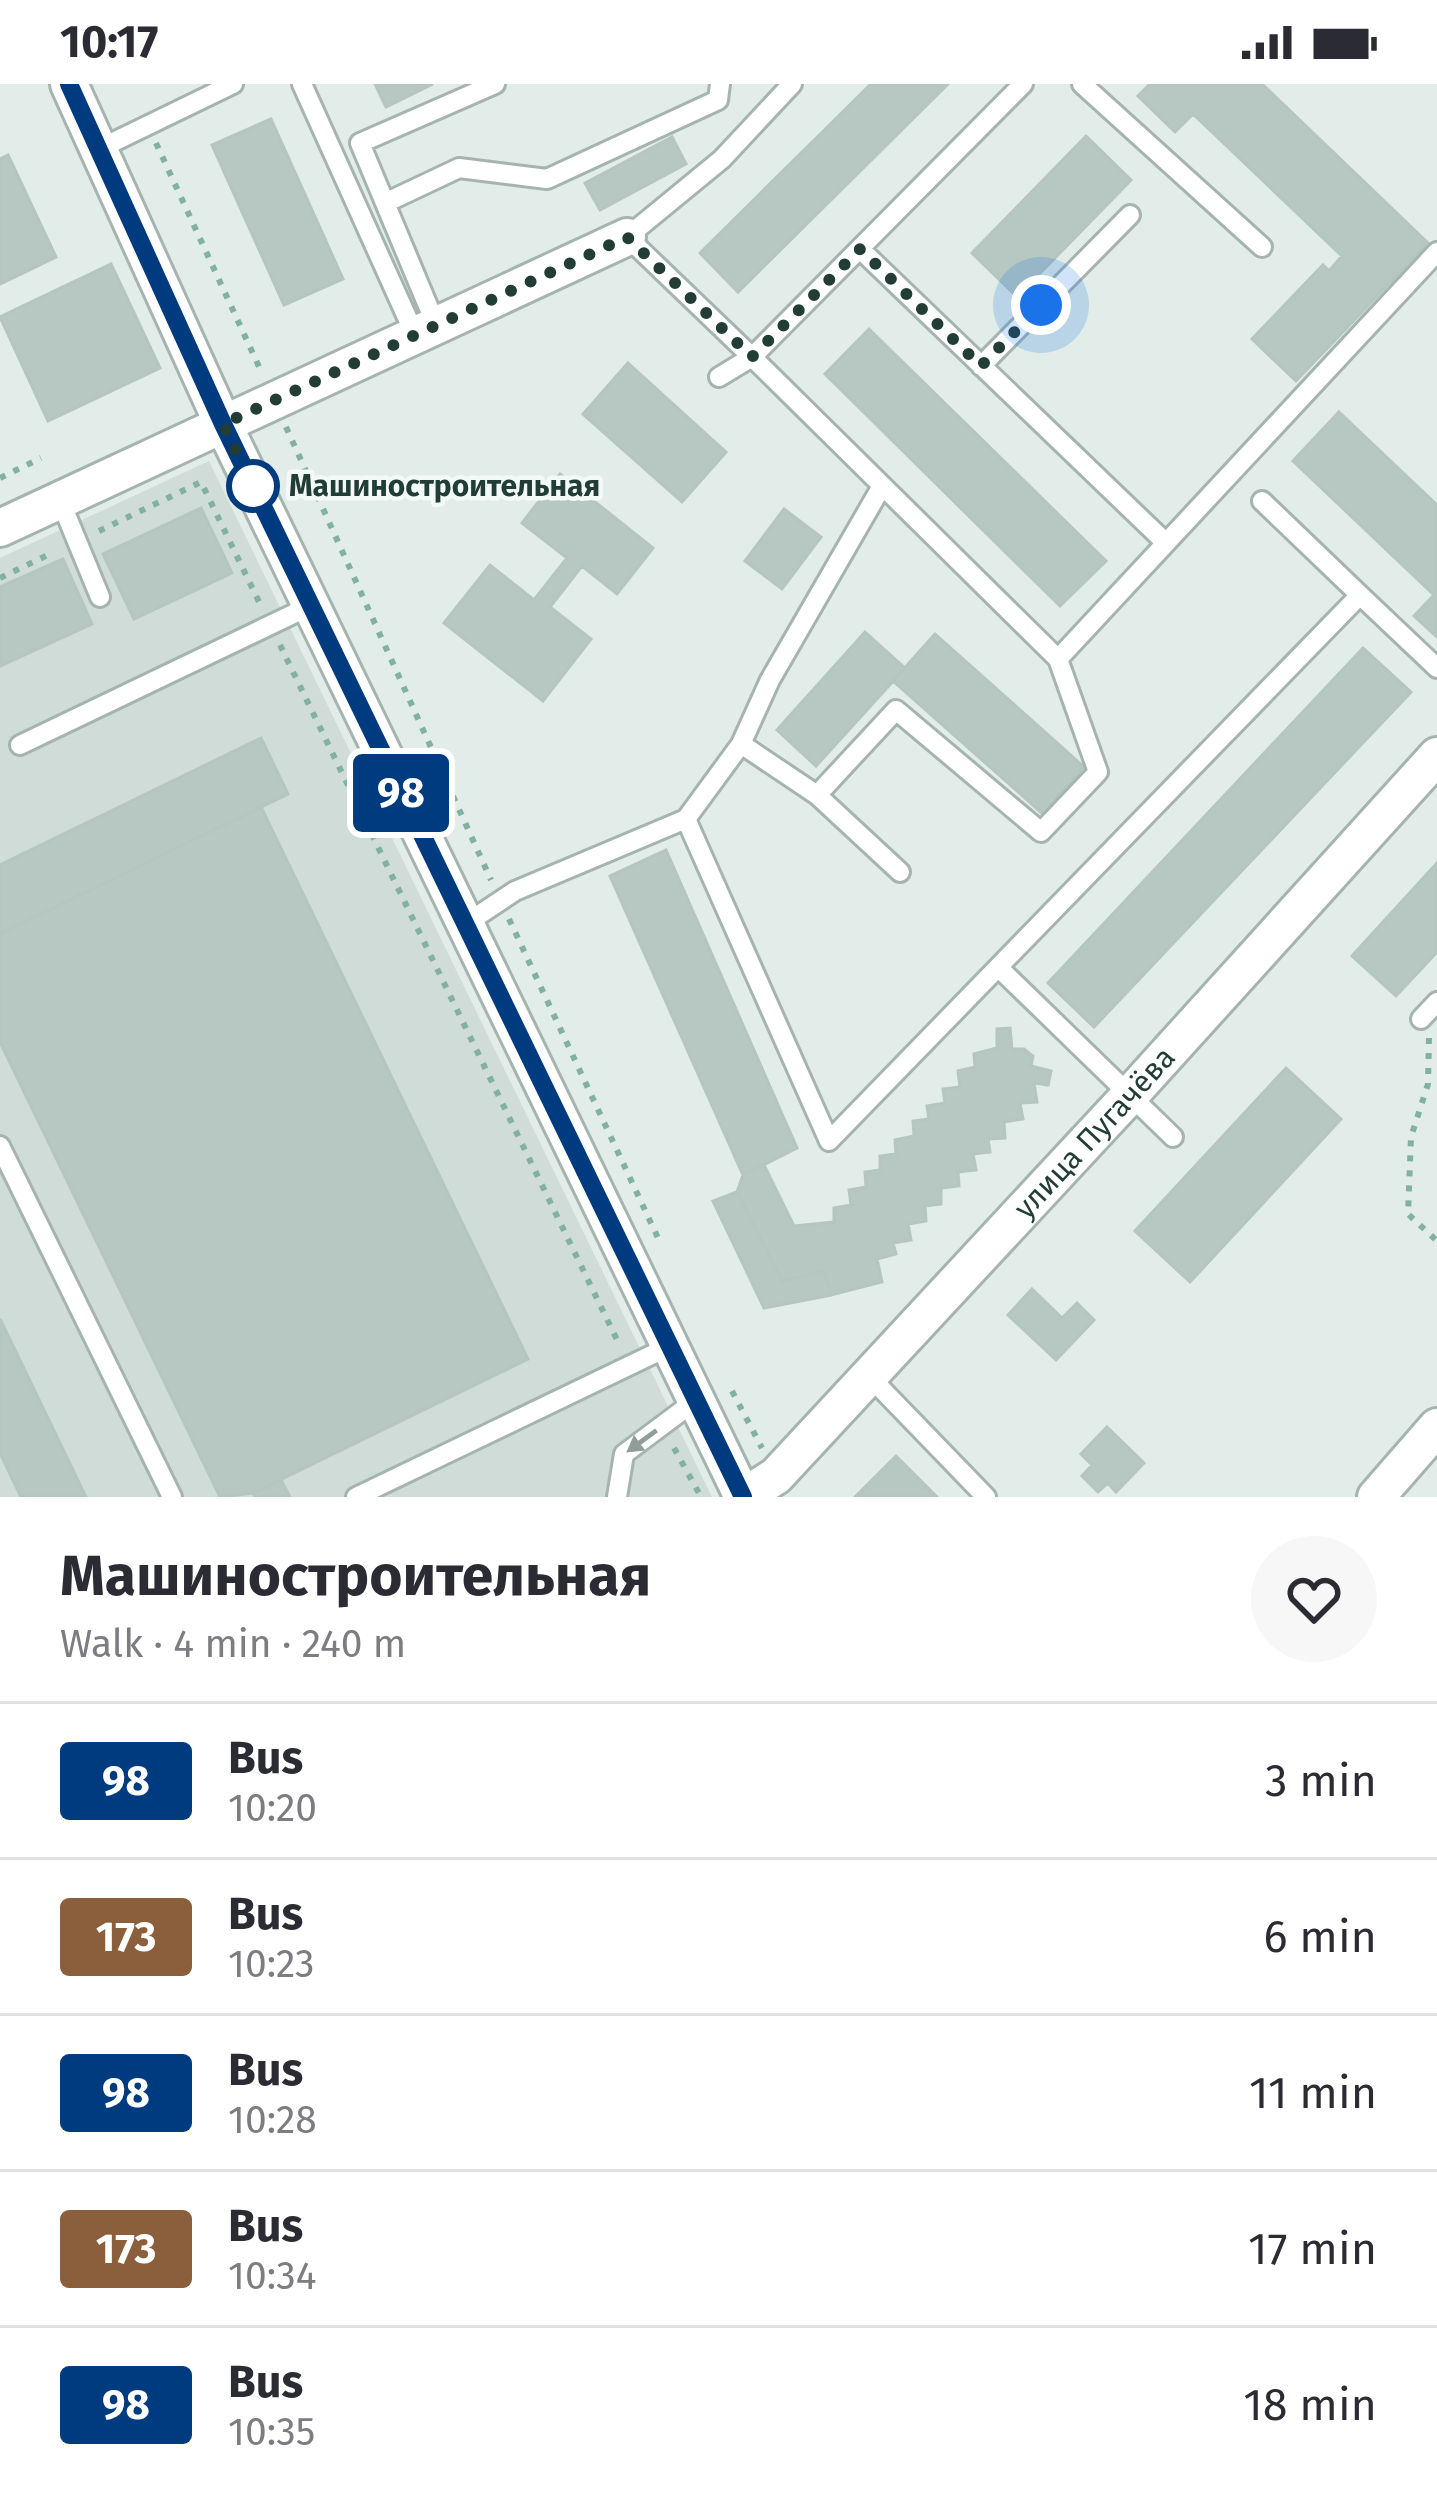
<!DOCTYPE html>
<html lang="en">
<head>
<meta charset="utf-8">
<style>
	body { margin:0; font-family:"Fira Sans",sans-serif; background:#f7f7f7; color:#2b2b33; height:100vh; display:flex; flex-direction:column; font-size:45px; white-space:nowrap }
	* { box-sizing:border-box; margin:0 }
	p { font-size:39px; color:#7c7c81 }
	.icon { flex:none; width:66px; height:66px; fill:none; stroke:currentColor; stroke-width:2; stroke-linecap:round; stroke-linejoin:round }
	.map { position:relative; height:1413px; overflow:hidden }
	.side { display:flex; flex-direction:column; background:#fff; flex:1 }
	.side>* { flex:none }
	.badge { padding:0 24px; border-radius:9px; font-size:42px; line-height:78px }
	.you { position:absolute; width:60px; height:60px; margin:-30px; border:9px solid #fff; border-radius:50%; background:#1a73e8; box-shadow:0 0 0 18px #1a73e833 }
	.map>.badge { position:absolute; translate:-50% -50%; box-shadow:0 0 0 6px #fff }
	.round { display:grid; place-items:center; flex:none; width:126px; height:126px; border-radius:63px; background:#f7f7f7 }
	.head { display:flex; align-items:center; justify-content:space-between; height:204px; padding:0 60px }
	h1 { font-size:57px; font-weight:700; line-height:90px }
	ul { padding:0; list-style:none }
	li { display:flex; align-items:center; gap:36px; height:156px; padding:0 60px; border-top:3px solid #e1e1e2 }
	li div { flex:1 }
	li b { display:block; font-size:45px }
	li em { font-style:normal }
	li .badge { min-width:132px; font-weight:700; text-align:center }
	.status { display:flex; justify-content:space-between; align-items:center; height:84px; padding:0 60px; background:#fff; direction:ltr }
	.status svg { height:33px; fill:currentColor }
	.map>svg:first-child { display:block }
	.built { fill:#d0dcd7 }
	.building { fill:#b7c7c1; stroke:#b4c6bf; stroke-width:3 }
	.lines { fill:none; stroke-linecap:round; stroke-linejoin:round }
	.lane-casing { stroke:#a5b4af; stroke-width:24 }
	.street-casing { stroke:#a5b4af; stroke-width:42 }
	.path { stroke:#82b0a1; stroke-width:6; stroke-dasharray:6 9; stroke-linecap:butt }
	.lane { stroke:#fff; stroke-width:18 }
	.street { stroke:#fff; stroke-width:36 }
	.oneway { fill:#909e9a }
	.line-casing { stroke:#fff; stroke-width:27 }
	.line { stroke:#003b80; stroke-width:18 }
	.walk { stroke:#223d36; stroke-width:12; stroke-dasharray:0 21.6 }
	.stop-dot { fill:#fff; stroke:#003b80; stroke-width:6 }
	.labels { text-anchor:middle; stroke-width:9; stroke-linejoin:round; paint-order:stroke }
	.stop-label { font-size:30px; font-weight:bold; fill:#223d36; stroke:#f3f9f6; text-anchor:start }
	.street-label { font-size:30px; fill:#223d36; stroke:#f3f9f6 }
</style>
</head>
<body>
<div class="status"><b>10:17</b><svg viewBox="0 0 49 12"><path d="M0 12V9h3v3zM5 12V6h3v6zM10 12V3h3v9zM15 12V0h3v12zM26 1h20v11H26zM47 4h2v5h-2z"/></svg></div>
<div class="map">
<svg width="1437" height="1413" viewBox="0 0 1437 1413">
	<rect width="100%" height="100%" fill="#e2ece8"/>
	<path class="built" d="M209,377L712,1413H0V474Z"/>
	<path class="building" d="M375,0H433L386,23Z
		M871,0H948L738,208L700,169Z
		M1150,0H1262L1428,159L1296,297L1252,255L1323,181L1329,187L1342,172L1193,30L1175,48L1138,12Z
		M271,35L343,195L284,221L212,61Z
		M1086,52L1131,96L1017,213L972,169Z
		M672,53L686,80L600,126L585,99Z
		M8,71L56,173L0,200V75Z
		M111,180L160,284L48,337L0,233Z
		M869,245L1106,477L1060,522L825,290Z
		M628,279L726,368L682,418L583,330Z
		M1339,328L1437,421V553L1414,532L1434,511L1293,377Z
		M560,390L653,464L617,510L582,482L550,523L591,555L543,617L444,539L490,481L534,516L567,474L522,439Z
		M201,424L232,489L134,535L103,470Z
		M784,425L821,453L782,505L745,477Z
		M63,475L92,540L0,582V503Z
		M865,548L905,584L816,682L777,646Z
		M935,550L1084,683L1043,730L893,597Z
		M1363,564L1411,608L1094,943L1048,899Z
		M261,654L288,710L0,850V781Z
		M261,723L528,1275L253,1409L220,1413L0,958V850Z
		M666,766L797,1064L743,1091L610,792Z
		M1437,779V868L1396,912L1352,872Z
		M1010,944L1012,965H1024L1033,972L1031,982L1051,987L1048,1001L1034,999L1037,1018L1020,1019L1023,1035L1004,1038L1005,1054L988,1055L990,1068L973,1070L976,1086L958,1088L959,1102L941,1104V1120L925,1122L926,1137L908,1140L911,1156L893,1159L896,1170L877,1175L882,1198L831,1211L824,1187L782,1197L737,1108L743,1091L764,1081L794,1142L834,1138V1124L851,1121L849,1106L866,1103L865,1088L880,1086V1072L896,1070L895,1056L914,1052L913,1037L929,1035L927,1022L945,1019L943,1005L960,1003L958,987L975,983L974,970L997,964V945Z
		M1286,984L1341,1035L1190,1198L1135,1147Z
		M737,1108L782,1197L824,1187L831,1211L764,1224L713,1117Z
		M1032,1205L1062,1234L1077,1219L1094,1236L1056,1276L1008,1231Z
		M0,1235L86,1413H21L0,1369Z
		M1107,1343L1144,1379L1116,1408L1108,1399L1098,1408L1082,1392L1092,1381L1081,1370Z
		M896,1372L937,1413H855Z
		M281,1396L290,1413H255L253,1409Z"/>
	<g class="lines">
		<defs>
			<path id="lane" d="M302,0L415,251
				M792,0L722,75L627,153L752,273L1023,0
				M1082,0L1262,163
				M99,65L233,0
				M385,119L459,84L547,95L718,16L720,0
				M860,165L1166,459
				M436,241L360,59L495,0
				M981,282L1130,131
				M719,293L752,273L1058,575L1437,168
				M60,416L100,513
				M1262,417L1360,511
				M741,660L817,711
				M20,661L310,522
				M686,735L741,660L770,596L882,402
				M900,788L817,711L896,626L1041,748L1098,688L1058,575
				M464,841L515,807L686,735L829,1057L1360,511L1437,584
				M999,884L1173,1053
				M1421,935L1437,918
				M0,1062L172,1413
				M869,1292L986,1413
				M356,1413L668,1263
				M617,1413L624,1370L695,1317"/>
			<g id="street">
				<path id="s1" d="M69,0L223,340L743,1413L776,1392L1130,1011L1437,672"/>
				<path d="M0,444L627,153"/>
				<path d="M1376,1413L1437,1343"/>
			</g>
		</defs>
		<use href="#lane" class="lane-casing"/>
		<use href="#street" class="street-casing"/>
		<path class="path" d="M156,59L261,287
			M286,343L491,796
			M0,394L41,374
			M99,447L201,398L261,522
			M0,494L54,468
			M280,561L620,1262
			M509,835L658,1154
			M1429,954L1428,1000L1411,1053L1408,1130L1437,1157
			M732,1307L762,1364
			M674,1364L701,1413"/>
		<use href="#lane" class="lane"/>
		<use href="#street" class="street"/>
	</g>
	<defs><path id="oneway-solid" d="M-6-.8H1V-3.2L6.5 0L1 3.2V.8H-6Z" transform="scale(3)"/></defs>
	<use class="oneway" href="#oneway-solid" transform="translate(642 1357) rotate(144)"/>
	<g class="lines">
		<defs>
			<path id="line" d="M69,0L223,340L743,1413"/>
		</defs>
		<use href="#line" class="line-casing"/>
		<use href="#line" class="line"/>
		<path class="walk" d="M253,402L258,413L223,340L627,153L752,273L860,165L981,282L1041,221"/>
	</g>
	<circle class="stop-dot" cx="253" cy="402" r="24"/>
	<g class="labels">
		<g class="stop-label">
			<text x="289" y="412">Машиностроительная</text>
		</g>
		<g class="street-label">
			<text dy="10" stroke="none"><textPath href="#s1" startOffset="2073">улица Пугачёва</textPath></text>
		</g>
	</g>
</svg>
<div class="you" style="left:1041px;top:221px"></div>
<b class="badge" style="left:401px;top:709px;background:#003b80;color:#fff">98</b>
</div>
<section class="side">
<div class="head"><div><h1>Машиностроительная</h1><p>Walk · 4 min · 240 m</p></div><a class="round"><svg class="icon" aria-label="heart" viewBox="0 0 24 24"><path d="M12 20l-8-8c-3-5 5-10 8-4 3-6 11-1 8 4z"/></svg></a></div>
<ul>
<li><span class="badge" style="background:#003b80;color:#fff">98</span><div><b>Bus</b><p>10:20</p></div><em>3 min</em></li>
<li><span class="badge" style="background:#8b5e3c;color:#fff">173</span><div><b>Bus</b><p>10:23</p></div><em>6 min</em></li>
<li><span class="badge" style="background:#003b80;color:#fff">98</span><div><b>Bus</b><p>10:28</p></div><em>11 min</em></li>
<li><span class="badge" style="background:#8b5e3c;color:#fff">173</span><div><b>Bus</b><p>10:34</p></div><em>17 min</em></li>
<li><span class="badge" style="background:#003b80;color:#fff">98</span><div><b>Bus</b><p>10:35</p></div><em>18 min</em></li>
</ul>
</section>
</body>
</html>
